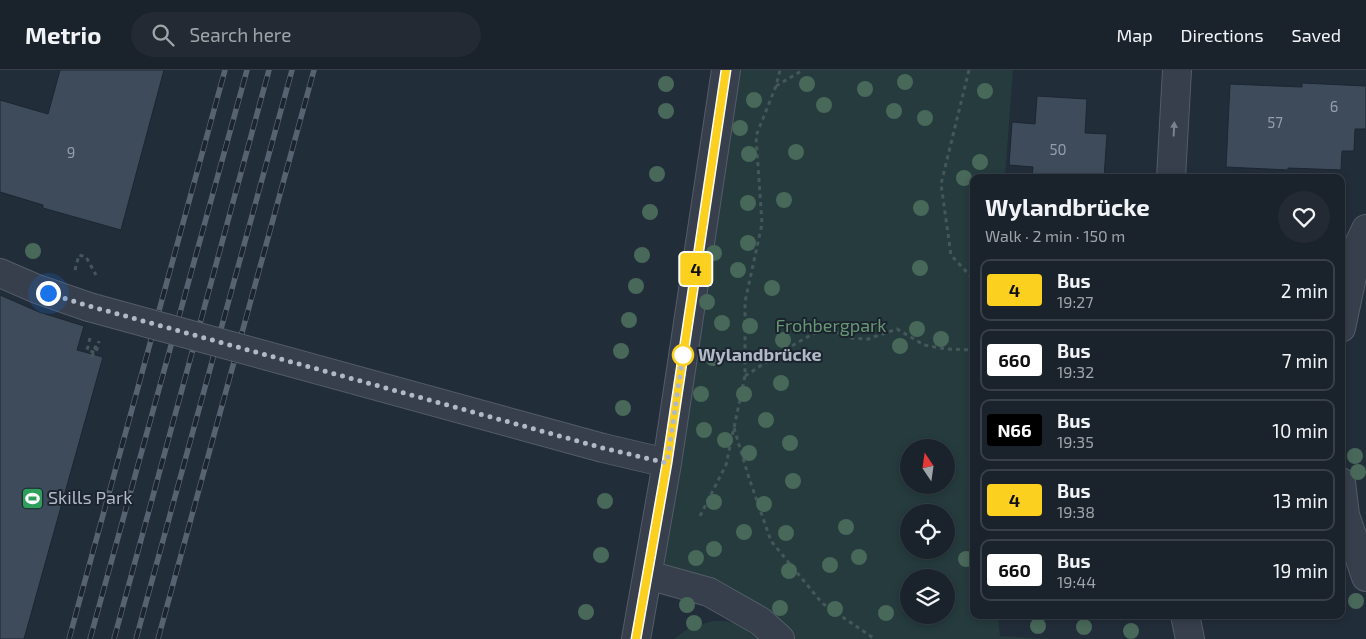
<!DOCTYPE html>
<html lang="en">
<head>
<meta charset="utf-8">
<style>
	body { margin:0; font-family:"Exo 2",sans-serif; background:#232a34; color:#f1f3f6; height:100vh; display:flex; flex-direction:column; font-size:19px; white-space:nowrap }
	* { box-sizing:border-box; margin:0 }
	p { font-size:16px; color:#9fa4a9 }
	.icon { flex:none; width:28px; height:28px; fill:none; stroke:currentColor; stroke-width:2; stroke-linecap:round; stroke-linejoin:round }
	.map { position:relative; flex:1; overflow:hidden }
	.sheet { position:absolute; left:970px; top:104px; width:375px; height:445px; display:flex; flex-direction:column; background:#1a222c; border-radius:10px; box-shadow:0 2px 8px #0003,0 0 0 1px #383f48 }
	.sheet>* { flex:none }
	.badge { padding:0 10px; border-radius:4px; font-size:18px; line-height:32px }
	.needle { width:32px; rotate:347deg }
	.fabs { position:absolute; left:900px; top:369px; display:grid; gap:10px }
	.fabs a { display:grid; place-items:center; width:55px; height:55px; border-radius:50%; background:#1a222c; box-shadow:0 2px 8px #0003,0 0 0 1px #383f48; font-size:25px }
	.you { position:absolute; width:25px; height:25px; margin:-12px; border:4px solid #fff; border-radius:50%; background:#1a73e8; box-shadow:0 0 0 8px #1a73e833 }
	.map>.badge { position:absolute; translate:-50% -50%; box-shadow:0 0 0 2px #fff }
	.round { display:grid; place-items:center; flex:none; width:52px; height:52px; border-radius:26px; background:#232a34 }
	.summary { display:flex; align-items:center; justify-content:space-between; height:85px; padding:0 15px }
	h1 { font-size:24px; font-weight:700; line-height:38px }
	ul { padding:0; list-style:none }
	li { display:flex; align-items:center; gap:15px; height:62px; margin:0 10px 8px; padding:0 5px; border:2px solid #383f48; border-radius:10px }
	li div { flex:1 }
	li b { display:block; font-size:19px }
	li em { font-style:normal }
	li .badge { min-width:55px; font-weight:700; text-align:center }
	header { display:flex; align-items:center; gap:30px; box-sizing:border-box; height:70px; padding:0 25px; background:#1a222c; border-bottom:1px solid #383f48 }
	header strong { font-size:24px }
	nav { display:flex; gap:28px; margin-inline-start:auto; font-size:18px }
	.search { width:350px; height:45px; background:#232a34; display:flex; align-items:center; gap:12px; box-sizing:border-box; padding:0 18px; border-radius:28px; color:#9fa4a9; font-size:19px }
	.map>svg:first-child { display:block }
	.green { fill:#253b3d; fill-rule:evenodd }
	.building { fill:#3e4b5a; stroke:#1d2632 }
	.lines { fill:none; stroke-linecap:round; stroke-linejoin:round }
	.pedestrian-casing { stroke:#545c69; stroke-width:30 }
	.minor-casing { stroke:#545c69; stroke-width:30 }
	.path { stroke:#44585b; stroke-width:3; stroke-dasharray:4 4; stroke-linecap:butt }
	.pedestrian { stroke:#363f4b; stroke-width:28 }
	.minor { stroke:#363f4b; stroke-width:28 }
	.rail-casing { stroke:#586372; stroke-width:5.5 }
	.rail { stroke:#1b242f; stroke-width:4; stroke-dasharray:11; stroke-linecap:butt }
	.pedestrian-bridge-casing { stroke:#545c69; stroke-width:30; stroke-linecap:butt }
	.path-bridge { stroke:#44585b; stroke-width:3; stroke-dasharray:4 4; stroke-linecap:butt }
	.pedestrian-bridge { stroke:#363f4b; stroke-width:28 }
	.tree { fill:#486859 }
	.oneway { fill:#7a828f }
	.line-casing { stroke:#fff; stroke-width:11 }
	.line { stroke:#fbd01f; stroke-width:8 }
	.walk { stroke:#b1b9c7; stroke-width:5; stroke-dasharray:0 9 }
	.stop-dot { fill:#fff; stroke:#fbd01f; stroke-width:2.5 }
	.labels { text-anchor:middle; stroke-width:4; stroke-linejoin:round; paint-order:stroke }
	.number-label { font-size:15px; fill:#949eac }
	.park-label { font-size:18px; fill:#689873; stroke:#1b242f }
	.stop-label { font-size:18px; font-weight:bold; fill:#b1b9c7; stroke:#1b242f; text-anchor:start }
	.poi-label { font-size:18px; fill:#b1b9c7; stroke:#1b242f; text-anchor:start }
</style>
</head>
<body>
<header>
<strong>Metrio</strong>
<div class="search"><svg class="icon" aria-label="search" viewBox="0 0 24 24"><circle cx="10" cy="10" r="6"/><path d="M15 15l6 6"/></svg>Search here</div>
<nav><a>Map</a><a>Directions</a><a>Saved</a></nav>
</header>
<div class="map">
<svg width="1366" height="569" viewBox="0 0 1366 569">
	<rect width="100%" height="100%" fill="#222d3a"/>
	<path class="green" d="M726,0H1013L1005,107L974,108V545H998L1000,566L1052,569H780L648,505ZM909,378H946V415H909ZM909,442H946V480H909ZM909,508H946V545H909Z
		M713,551C734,550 741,555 757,569H674L689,558Z"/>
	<path class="building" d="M60,0H164L121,160L43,138V135L0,122V30L48,44Z
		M1302,13L1366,16V59H1355L1354,81H1342L1341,100L1288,98V100L1226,97L1230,14L1302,17Z
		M1037,26L1087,29L1085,63L1107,64L1104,108H1032L1033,97L1009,95L1012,52L1035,54Z
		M0,225L39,242L84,256L77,280L103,287L24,569H0Z"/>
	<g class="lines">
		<defs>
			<path id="pedestrian" d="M0,203L37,219L89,237"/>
			<path id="minor" d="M1171,108L1177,0
				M1341,258L1359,174L1366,159
				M603,378L667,393
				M1341,412L1345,445L1366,507
				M648,505L709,522L760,551L780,569
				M1185,545L1190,569
				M636,569L667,393L726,0"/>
		</defs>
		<use href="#pedestrian" class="pedestrian-casing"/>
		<use href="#minor" class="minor-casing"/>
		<path class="path" d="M969,0L941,114L951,185L974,210
			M776,16L803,0
			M75,200L79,185L86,187L96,205
			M90,268L87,280L96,283L99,271
			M745,306L788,278L818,261L832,260L849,268L868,269L897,259L924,275L946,279L974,280
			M734,358L749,408L771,471L822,533L875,569
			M700,446L726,395L745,306V232L762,154L756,66L776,16L780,0"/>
		<use href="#pedestrian" class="pedestrian"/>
		<use href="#minor" class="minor"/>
		<defs>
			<path id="rail" d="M69,569L225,0
				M90,569L247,0
				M114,569L269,0
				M136,569L292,0
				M158,569L314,0"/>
		</defs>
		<use href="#rail" class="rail-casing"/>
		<use href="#rail" class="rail"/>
		<defs>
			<path id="pedestrian-bridge" d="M89,237L603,378"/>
		</defs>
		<use href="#pedestrian-bridge" class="pedestrian-bridge-casing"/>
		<path class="path-bridge" d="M92,287L97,272"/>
		<use href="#pedestrian-bridge" class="pedestrian-bridge"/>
	</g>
	<g class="tree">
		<circle cx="905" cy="12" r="8"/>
		<circle cx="666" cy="14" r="8"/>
		<circle cx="807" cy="14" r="8"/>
		<circle cx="865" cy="19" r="8"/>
		<circle cx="985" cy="21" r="8"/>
		<circle cx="754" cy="30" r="8"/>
		<circle cx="824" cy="35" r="8"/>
		<circle cx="666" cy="41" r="8"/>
		<circle cx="894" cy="41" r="8"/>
		<circle cx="925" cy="48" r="8"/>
		<circle cx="740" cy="58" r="8"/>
		<circle cx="796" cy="82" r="8"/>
		<circle cx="749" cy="84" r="8"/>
		<circle cx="980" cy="92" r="8"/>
		<circle cx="657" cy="104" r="8"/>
		<circle cx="964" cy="108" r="8"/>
		<circle cx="784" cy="130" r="8"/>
		<circle cx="748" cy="133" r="8"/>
		<circle cx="921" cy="138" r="8"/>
		<circle cx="650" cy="142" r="8"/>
		<circle cx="748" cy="173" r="8"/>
		<circle cx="33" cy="181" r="8"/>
		<circle cx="714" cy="183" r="8"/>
		<circle cx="642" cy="185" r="8"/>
		<circle cx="920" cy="198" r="8"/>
		<circle cx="738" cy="200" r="8"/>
		<circle cx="636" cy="216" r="8"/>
		<circle cx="772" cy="218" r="8"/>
		<circle cx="707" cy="232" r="8"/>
		<circle cx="629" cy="250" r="8"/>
		<circle cx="722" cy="253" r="8"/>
		<circle cx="750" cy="256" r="8"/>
		<circle cx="917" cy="259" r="8"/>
		<circle cx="941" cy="269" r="8"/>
		<circle cx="783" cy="270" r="8"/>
		<circle cx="900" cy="276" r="8"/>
		<circle cx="621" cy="281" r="8"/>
		<circle cx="713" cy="288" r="8"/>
		<circle cx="781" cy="313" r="8"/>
		<circle cx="701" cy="324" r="8"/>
		<circle cx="744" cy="324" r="8"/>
		<circle cx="623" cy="338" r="8"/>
		<circle cx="766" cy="350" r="8"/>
		<circle cx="704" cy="360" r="8"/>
		<circle cx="725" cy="370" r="8"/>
		<circle cx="790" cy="373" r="8"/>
		<circle cx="749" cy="383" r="8"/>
		<circle cx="1355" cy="386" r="8"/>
		<circle cx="1358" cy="402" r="8"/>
		<circle cx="793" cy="411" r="8"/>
		<circle cx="605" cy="431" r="8"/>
		<circle cx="714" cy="432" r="8"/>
		<circle cx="764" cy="434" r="8"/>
		<circle cx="846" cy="457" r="8"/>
		<circle cx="744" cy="462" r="8"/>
		<circle cx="786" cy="463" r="8"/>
		<circle cx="714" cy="479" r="8"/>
		<circle cx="601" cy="485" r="8"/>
		<circle cx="859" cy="487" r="8"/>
		<circle cx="696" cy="488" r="8"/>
		<circle cx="966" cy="489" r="8"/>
		<circle cx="830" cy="495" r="8"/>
		<circle cx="789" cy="501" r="8"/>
		<circle cx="1356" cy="531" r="8"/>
		<circle cx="687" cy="535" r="8"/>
		<circle cx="780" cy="538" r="8"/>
		<circle cx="835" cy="539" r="8"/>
		<circle cx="586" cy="542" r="8"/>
		<circle cx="886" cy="543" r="8"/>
		<circle cx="694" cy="553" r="8"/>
		<circle cx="1038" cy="556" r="8"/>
		<circle cx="1084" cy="557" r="8"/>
		<circle cx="1131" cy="561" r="8"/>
	</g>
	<defs><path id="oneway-solid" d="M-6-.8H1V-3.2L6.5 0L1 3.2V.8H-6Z" transform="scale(1.25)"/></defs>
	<use class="oneway" href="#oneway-solid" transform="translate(1174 59) rotate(-87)"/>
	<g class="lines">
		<defs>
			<path id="line" d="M636,569L667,393L726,0"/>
		</defs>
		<use href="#line" class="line-casing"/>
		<use href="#line" class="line"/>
		<path class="walk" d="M48,223L89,236L603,378L667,393L683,285"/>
	</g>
	<defs>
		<symbol id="stadium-square" viewBox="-11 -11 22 22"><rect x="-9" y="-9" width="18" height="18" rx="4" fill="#2e9e5b" stroke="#1b242f"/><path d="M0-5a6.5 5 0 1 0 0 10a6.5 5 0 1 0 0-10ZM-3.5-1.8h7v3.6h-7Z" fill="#fff"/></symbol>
	</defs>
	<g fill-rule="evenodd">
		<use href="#stadium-square" x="20" y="416" width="25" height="25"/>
	</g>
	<circle class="stop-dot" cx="683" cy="285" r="10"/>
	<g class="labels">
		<g class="number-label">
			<text x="1334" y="42">6</text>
			<text x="1275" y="58">57</text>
			<text x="1058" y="85">50</text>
			<text x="71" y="88">9</text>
		</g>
		<g class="park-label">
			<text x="831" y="262">Frohbergpark</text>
		</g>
		<g class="stop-label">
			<text x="698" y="291">Wylandbrücke</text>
		</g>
		<g class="poi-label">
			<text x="48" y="434">Skills Park</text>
		</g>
	</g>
</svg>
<div class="fabs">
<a><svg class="needle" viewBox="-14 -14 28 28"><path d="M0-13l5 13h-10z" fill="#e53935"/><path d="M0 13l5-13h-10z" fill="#9fa4a9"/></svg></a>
<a><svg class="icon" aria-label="locate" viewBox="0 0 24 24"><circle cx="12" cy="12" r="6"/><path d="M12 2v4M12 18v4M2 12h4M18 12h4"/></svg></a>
<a><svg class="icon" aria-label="layers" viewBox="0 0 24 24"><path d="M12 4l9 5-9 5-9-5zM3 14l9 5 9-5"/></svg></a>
</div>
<div class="you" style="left:48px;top:223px"></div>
<b class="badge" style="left:696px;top:199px;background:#fbd01f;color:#111">4</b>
<section class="sheet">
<div class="summary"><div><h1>Wylandbrücke</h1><p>Walk · 2 min · 150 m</p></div><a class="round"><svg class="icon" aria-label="heart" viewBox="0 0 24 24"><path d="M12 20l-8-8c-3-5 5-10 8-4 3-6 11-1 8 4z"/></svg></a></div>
<ul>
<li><span class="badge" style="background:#fbd01f;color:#111">4</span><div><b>Bus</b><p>19:27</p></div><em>2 min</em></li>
<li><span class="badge" style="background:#fff;color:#111">660</span><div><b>Bus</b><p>19:32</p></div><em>7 min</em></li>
<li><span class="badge" style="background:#000;color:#fff">N66</span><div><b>Bus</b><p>19:35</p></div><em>10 min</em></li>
<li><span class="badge" style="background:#fbd01f;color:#111">4</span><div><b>Bus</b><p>19:38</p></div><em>13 min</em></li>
<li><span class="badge" style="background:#fff;color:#111">660</span><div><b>Bus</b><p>19:44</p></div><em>19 min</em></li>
</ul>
</section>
</div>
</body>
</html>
